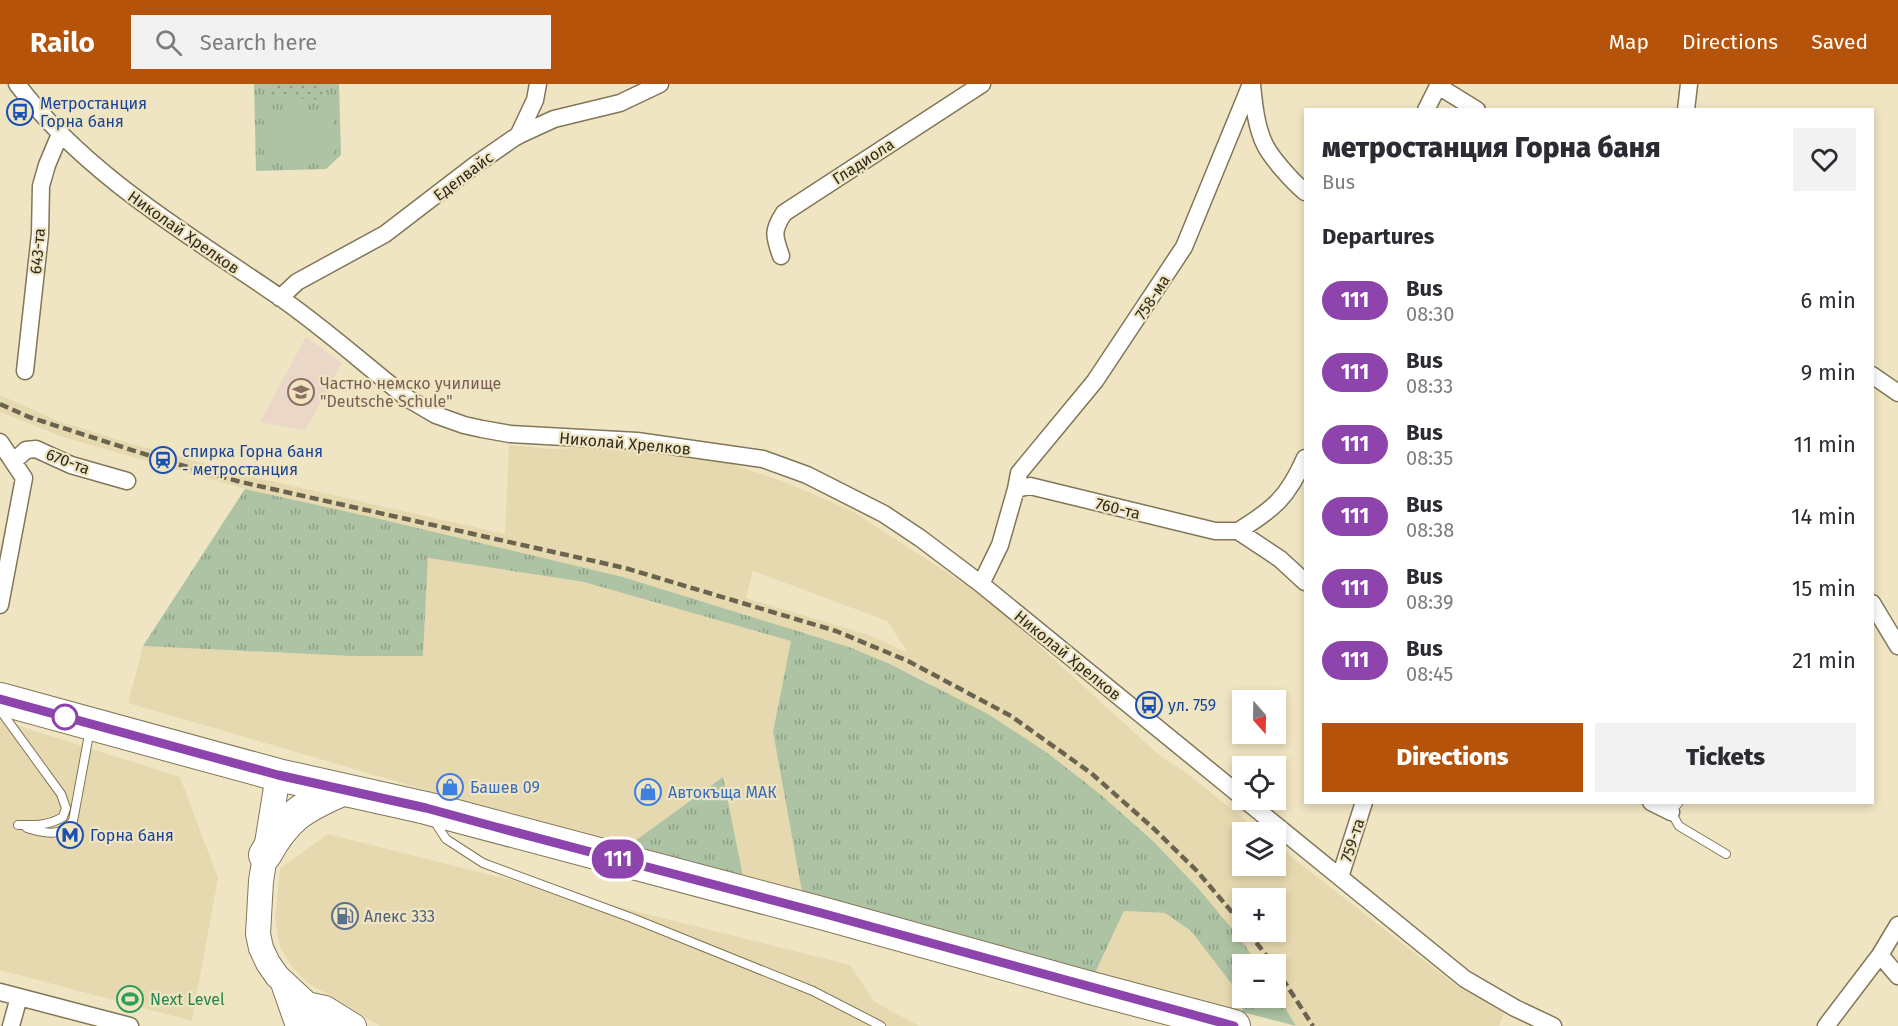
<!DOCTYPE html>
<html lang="en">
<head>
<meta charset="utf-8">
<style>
	body { margin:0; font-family:"Fira Sans",sans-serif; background:#f2f2f3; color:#2b2b33; height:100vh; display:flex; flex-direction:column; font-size:22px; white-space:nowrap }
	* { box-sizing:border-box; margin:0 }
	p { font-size:20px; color:#7c7c81 }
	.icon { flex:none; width:33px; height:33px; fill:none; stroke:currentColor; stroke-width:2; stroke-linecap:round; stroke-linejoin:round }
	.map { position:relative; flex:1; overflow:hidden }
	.sheet { position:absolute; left:1304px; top:24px; width:570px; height:696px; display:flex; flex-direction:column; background:#fff; border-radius:0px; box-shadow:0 3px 9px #0003 }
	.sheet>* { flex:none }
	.badge { padding:0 12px; border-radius:20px; font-size:21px; line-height:39px }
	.needle { width:39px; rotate:160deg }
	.tools { position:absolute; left:1232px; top:606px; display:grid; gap:12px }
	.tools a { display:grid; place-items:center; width:54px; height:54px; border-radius:0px; background:#fff; box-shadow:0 3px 9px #0003; font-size:30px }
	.map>.badge { position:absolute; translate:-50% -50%; box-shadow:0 0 0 3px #fff }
	h2 { padding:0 18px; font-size:22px; line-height:54px }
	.round { display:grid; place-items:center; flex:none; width:63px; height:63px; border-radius:0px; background:#f2f2f3 }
	.headline { display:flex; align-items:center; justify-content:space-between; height:102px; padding:0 18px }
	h1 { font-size:28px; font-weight:800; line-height:45px }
	.primary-button { display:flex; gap:12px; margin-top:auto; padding:12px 18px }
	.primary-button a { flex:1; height:69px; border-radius:0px; background:#b45309; color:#fff; font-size:24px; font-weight:800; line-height:69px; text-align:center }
	.primary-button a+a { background:#f2f2f3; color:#2b2b33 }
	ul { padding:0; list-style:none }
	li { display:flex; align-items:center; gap:18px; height:72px; padding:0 18px }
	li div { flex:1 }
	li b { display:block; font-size:22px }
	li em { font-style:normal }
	li .badge { min-width:66px; font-weight:700; text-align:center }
	header { display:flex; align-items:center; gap:36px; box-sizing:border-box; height:84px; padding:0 30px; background:#b45309; color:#fff }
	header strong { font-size:28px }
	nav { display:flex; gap:33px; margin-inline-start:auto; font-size:21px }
	.search { width:420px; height:54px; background:#f2f2f3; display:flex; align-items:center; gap:15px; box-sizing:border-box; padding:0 21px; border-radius:0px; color:#7c7c81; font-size:22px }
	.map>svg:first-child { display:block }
	.built { fill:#e7d9af; fill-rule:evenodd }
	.education { fill:#ead7c7 }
	.grass { fill:url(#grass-tufts) }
	.park { fill:url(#park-dots) }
	.garden { fill:#adc3a3 }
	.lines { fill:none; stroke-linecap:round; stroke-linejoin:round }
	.lane-casing { stroke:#817657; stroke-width:10 }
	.street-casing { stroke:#817657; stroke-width:19 }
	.secondary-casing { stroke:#817657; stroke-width:26 }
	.highway-casing { stroke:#817657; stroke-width:34 }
	.lane { stroke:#fff; stroke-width:8 }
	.street { stroke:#fff; stroke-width:16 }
	.secondary { stroke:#fff; stroke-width:24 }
	.highway { stroke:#fff; stroke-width:32 }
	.rail { stroke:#6a634f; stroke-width:4.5; stroke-dasharray:9 4.5; stroke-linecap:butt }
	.line-casing { stroke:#fff; stroke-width:14 }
	.line { stroke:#8e44ad; stroke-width:9 }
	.stop-dot { fill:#fff; stroke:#8e44ad; stroke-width:3 }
	.labels { text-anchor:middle; stroke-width:4.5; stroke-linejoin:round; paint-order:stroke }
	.transit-label { font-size:16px; fill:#164399; stroke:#f0e5c2; text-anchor:start }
	.street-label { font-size:16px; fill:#2f2a1d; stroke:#f0e5c2 }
	.education-label { font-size:16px; fill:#785e54; stroke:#f0e5c2; text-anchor:start }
	.shop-label { font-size:16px; fill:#366cbe; stroke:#f0e5c2; text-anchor:start }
	.service-label { font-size:16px; fill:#4e5e75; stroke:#f0e5c2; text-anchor:start }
	.leisure-label { font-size:16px; fill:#27864d; stroke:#f0e5c2; text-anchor:start }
</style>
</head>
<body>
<header>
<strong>Railo</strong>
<div class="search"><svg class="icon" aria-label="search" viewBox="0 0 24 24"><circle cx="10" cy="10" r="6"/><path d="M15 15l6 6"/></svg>Search here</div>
<nav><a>Map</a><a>Directions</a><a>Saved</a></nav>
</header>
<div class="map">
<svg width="1898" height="942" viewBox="0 0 1898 942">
	<defs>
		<pattern id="grass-tufts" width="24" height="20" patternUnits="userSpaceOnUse" patternTransform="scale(1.5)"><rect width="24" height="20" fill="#adc3a3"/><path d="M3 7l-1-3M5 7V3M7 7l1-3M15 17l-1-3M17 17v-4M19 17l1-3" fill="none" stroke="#8d9f84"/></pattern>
		<pattern id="park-dots" width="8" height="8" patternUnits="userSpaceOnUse" patternTransform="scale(1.5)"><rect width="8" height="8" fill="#adc3a3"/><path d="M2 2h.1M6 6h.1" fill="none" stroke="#8d9f84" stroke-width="1.8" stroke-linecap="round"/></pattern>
	</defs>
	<rect width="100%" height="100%" fill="#f0e5c2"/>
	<path class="built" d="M0,311L58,337L122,357L249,392L505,450L509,361L551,365L605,363L715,375L785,398L852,427L988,515L1160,672L1184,687L1260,748H1242V782H1275V760L1457,902L1504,929L1499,942H1296L1275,907V880H1258L1238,853L1198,804L1153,757L1100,710L925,597L890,580L849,563L623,493L380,435L245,405L63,353L0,328ZM753,487L887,537L908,569L869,551L746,514ZM1242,814H1275V848H1242Z
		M428,474L584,498L792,557L773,648L802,808L743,792L723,694L628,762L560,745L128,619L143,562L350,572H423Z
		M0,636L180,693L218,794L192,937L0,886Z
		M328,750L850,881L875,918L919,942H380L308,899L292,883L280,863L275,835L280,784Z
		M1124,827L1165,829L1191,847L1244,916L1242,928L1095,889Z"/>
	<path class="education" d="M306,253L342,279L305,347L260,338Z"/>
	<path class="grass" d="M254,0H339L341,71L326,85L256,87Z
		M245,405L380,435L623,493L849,563L890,580L988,630L1046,668L1100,710L1153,757L1198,804L1239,853L1258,880H1242V914H1275V907L1296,942L1242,928L1244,916L1191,847L1165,829L1124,827L1095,889L802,808L773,648L791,557L584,498L428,474L423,572H350L143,562Z
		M723,693L743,792L628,762Z"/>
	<path class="park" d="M271,0H326L325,16L270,13Z"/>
	<path class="garden" d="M333,31V71H264V32Z"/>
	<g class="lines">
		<defs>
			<path id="lane" d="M0,626L61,710L66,724L63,733C48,742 34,741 18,741
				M1679,718L1671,728L1679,742L1726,770
				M433,735L446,755L483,779L632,834L813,907L881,942
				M27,744C45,749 60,754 73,737L90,645"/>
			<path id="street" d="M17,0C85,90 186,149 278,212C323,243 364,280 407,314L436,331L464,341L482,345L510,350L637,357L763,375L807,391L884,430L920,454L981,500L1242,713
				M1252,1C1254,20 1256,43 1265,61C1272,75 1293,98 1305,108
				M1438,2L1477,26
				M1426,26L1439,0
				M1686,26L1689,0
				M518,52L535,16L538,0
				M781,172C774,152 772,147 784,129L982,0
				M280,214L297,198L385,150L475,81L517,52L554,35L620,19L660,0
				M25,287L40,150L41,102L47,81L60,50
				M1872,291L1898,309
				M0,358L24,394L0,521
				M13,378L26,366L36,365L71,381L127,397
				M1016,405L1019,389L1095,297L1184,163L1251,0
				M1238,447C1274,425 1288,413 1305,374
				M981,500L1000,461L1016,405L1030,402L1215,447H1238L1280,475L1305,498
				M1872,519L1898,562
				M1245,716L1465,895L1515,924L1553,942
				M1651,718L1671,728
				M1340,793L1364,718
				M1880,871L1898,892
				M0,908L130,942
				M11,942L19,913
				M1826,942L1880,871L1898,841"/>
			<path id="secondary" d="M278,691L261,797L258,850L261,864L268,879L277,892L306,919L317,936L325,942
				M284,902L298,942
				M311,921L325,924L354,942"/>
			<path id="highway" d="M0,615L278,691L426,724L825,830L1091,904L1234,942
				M265,771C286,733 302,723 342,706"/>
		</defs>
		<use href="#lane" class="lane-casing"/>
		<use href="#street" class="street-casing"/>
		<use href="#secondary" class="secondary-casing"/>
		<use href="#highway" class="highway-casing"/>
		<use href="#lane" class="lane"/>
		<use href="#street" class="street"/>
		<use href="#secondary" class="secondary"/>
		<use href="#highway" class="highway"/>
		<path class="rail" d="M0,320L29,333L163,376L241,398L625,484L836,547L908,577L1011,632L1091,689L1152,743L1197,787L1242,840
			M1248,848L1273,880
			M1275,883L1313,942"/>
	</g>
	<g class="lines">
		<defs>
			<path id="line" d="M0,615L278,691L426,724L492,742L825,830L1234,942"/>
		</defs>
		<use href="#line" class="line-casing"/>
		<use href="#line" class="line"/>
	</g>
	<defs>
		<symbol id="bus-ring" viewBox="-11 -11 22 22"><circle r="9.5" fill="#f0e5c2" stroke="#1a4fb4" stroke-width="1.5"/><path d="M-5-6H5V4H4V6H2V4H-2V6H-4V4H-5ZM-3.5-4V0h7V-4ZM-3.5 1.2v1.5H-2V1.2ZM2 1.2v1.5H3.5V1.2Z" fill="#1a4fb4"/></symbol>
		<symbol id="school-ring" viewBox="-11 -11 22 22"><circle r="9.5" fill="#f0e5c2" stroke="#8d6e63" stroke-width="1.5"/><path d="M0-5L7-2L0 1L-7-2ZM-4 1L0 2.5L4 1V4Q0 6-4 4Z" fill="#8d6e63"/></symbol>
		<symbol id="station-ring" viewBox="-11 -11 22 22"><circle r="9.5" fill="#f0e5c2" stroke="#1a4fb4" stroke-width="1.5"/><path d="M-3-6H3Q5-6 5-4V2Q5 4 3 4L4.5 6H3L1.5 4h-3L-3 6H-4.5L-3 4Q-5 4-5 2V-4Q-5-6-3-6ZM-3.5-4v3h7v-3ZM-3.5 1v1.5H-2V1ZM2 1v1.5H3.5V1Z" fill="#1a4fb4"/></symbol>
		<symbol id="shop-ring" viewBox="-11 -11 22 22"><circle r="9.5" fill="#f0e5c2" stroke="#3f7fe0" stroke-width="1.5"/><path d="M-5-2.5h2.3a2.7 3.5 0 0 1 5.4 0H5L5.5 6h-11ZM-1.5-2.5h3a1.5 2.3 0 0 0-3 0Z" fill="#3f7fe0"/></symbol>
		<symbol id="metro-ring" viewBox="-11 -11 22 22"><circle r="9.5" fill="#f0e5c2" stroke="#1a4fb4" stroke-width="1.5"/><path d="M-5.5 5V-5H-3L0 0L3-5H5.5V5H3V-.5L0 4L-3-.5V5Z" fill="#1a4fb4"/></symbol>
		<symbol id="fuel-ring" viewBox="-11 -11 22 22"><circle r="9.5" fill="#f0e5c2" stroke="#5c6f8a" stroke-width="1.5"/><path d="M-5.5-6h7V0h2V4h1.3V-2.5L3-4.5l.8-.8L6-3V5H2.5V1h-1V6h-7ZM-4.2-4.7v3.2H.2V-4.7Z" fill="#5c6f8a"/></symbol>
		<symbol id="stadium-ring" viewBox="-11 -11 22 22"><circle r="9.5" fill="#f0e5c2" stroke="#2e9e5b" stroke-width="1.5"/><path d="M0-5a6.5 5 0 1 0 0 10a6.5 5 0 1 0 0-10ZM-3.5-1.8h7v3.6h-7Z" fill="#2e9e5b"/></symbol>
	</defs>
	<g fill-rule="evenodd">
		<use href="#bus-ring" x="5" y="13" width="30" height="30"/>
		<use href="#school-ring" x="286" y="293" width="30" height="30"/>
		<use href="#station-ring" x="148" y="361" width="30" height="30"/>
		<use href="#bus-ring" x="1134" y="606" width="30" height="30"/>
		<use href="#shop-ring" x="435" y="688" width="30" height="30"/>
		<use href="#shop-ring" x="633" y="693" width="30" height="30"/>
		<use href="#metro-ring" x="55" y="736" width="30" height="30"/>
		<use href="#fuel-ring" x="330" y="817" width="30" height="30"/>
		<use href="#stadium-ring" x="115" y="900" width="30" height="30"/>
	</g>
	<circle class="stop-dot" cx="65" cy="633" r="12"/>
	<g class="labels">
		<g class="transit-label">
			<text x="40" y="25">Метростанция<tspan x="40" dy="18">Горна баня</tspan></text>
			<text x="182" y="373">спирка Горна баня<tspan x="182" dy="18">- метростанция</tspan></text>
			<text x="1168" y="627">ул. 759</text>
			<text x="90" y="757">Горна баня</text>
		</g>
		<g class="street-label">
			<text transform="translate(863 77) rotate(-33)" y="6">Гладиола</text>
			<text transform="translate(463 92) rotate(-37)" y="6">Еделвайс</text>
			<text transform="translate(184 148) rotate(35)" y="6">Николай Хрелков</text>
			<text transform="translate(37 167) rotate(-85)" y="6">643-та</text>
			<text transform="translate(1152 213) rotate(-57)" y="6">758-ма</text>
			<text transform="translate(625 359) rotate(5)" y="6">Николай Хрелков</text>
			<text transform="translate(68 377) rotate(21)" y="6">670-та</text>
			<text transform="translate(1118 424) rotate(14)" y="6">760-та</text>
			<text transform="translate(1068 571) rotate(39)" y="6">Николай Хрелков</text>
			<text transform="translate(1352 756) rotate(-72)" y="6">759-та</text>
		</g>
		<g class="education-label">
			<text x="320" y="305">Частно немско училище<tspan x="320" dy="18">"Deutsche Schule"</tspan></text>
		</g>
		<g class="shop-label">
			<text x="470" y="709">Башев 09</text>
			<text x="668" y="714">Автокъща МАК</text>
		</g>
		<g class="service-label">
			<text x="364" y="838">Алекс 333</text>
		</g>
		<g class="leisure-label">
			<text x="150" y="921">Next Level</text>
		</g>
	</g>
</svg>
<div class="tools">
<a><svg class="needle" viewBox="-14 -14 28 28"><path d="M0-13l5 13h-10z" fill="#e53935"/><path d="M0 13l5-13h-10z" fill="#7c7c81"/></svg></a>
<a><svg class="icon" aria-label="locate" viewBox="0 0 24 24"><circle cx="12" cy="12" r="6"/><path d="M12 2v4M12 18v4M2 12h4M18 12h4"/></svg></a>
<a><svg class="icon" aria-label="layers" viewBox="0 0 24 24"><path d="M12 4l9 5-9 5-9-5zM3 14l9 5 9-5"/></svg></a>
<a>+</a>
<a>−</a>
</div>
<b class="badge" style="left:618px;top:775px;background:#8e44ad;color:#fff">111</b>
<section class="sheet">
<div class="headline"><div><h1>метростанция Горна баня</h1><p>Bus</p></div><a class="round"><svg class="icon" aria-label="heart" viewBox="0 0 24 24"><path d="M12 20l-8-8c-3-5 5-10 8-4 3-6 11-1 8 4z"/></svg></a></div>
<h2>Departures</h2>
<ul>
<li><span class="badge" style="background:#8e44ad;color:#fff">111</span><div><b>Bus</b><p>08:30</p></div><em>6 min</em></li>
<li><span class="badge" style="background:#8e44ad;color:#fff">111</span><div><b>Bus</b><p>08:33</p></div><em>9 min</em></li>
<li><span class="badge" style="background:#8e44ad;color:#fff">111</span><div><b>Bus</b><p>08:35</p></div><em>11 min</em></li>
<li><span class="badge" style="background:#8e44ad;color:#fff">111</span><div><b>Bus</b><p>08:38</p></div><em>14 min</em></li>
<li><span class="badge" style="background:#8e44ad;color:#fff">111</span><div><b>Bus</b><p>08:39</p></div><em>15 min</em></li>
<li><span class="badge" style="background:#8e44ad;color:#fff">111</span><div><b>Bus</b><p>08:45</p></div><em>21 min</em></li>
</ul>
<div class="primary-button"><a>Directions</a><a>Tickets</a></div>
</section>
</div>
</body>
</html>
